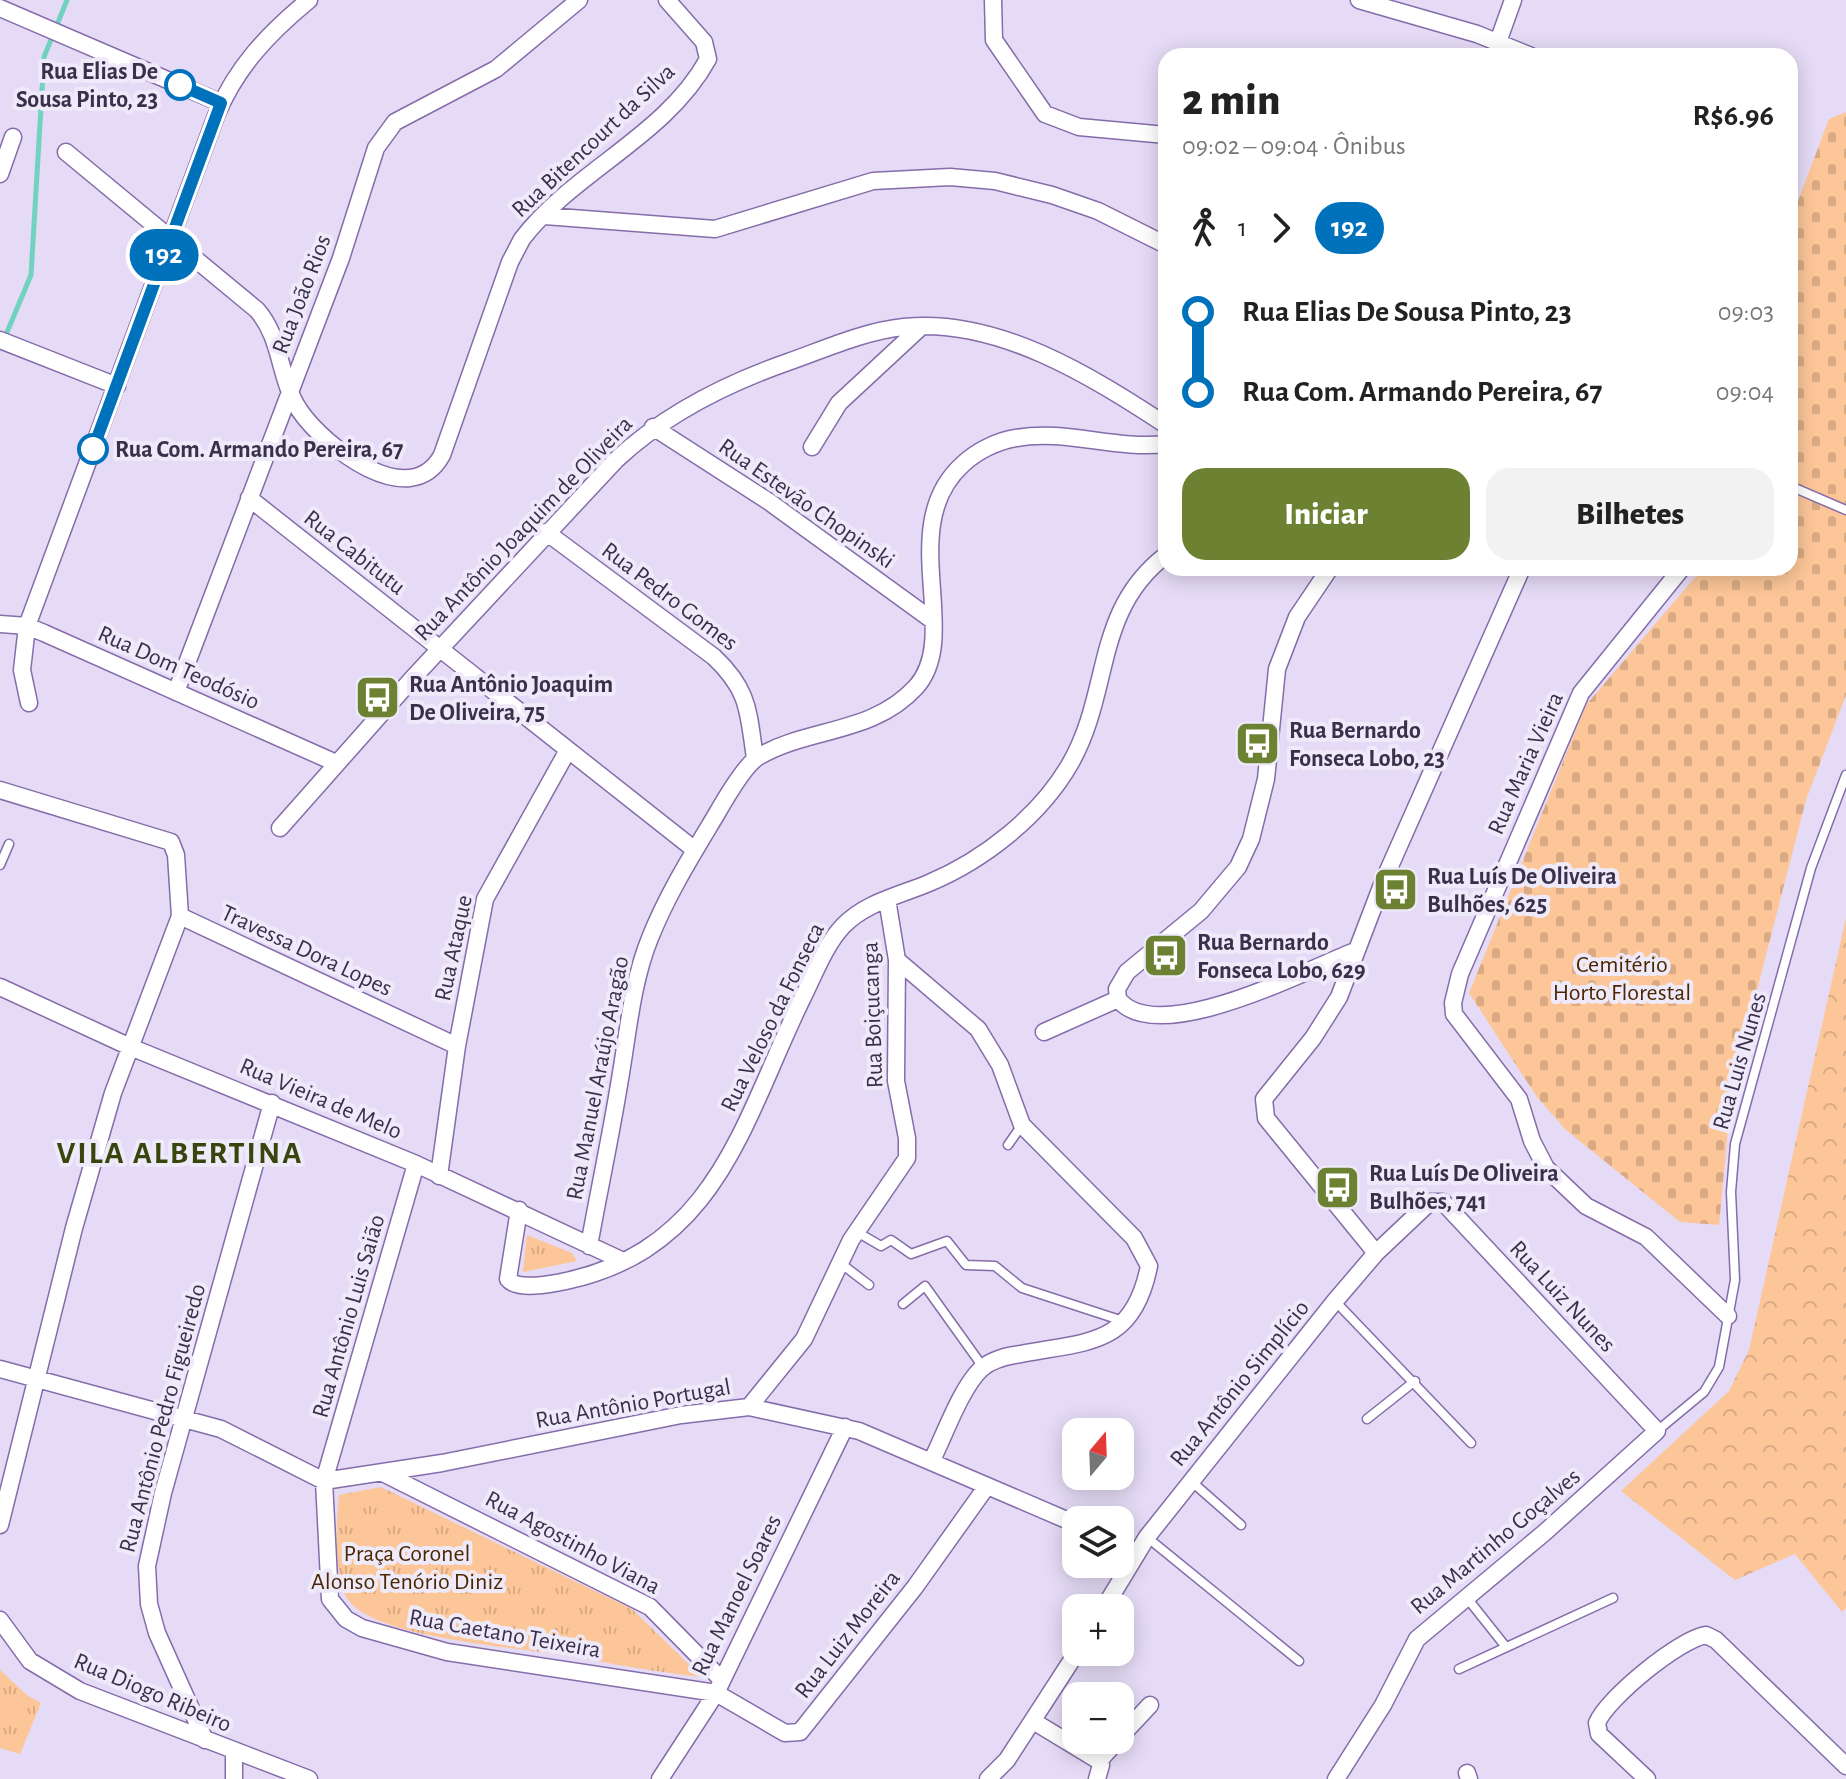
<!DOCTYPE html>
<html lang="pt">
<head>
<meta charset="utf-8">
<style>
	body { margin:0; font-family:"Alegreya Sans",sans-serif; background:#f2f2f2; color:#222; height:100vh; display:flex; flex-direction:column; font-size:30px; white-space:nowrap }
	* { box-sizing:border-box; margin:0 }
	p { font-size:26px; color:#767676 }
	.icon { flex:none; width:44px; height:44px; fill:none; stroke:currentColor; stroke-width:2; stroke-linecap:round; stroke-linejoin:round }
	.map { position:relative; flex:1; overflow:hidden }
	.side { position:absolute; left:1158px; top:48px; width:640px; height:528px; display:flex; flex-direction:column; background:#fff; border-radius:24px; box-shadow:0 4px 20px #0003 }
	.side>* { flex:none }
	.badge { padding:0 16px; border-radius:26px; font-size:28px; line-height:52px }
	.needle { width:52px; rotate:19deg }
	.fabs { position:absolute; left:1062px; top:1418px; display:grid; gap:16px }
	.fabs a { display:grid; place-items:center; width:72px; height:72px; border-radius:16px; background:#fff; box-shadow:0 4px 20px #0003; font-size:40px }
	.map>.badge { position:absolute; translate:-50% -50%; box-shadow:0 0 0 4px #fff }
	.legs { display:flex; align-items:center; gap:12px; height:88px; padding:0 24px; font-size:26px }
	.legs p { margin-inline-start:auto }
	.headline { display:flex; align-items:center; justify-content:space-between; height:136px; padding:0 24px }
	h1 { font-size:44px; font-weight:800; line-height:60px }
	.button { display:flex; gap:16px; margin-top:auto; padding:16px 24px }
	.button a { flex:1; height:92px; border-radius:24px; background:#6d8132; color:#fff; font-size:32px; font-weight:800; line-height:92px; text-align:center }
	.button a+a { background:#f2f2f2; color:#222 }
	ul { padding:0 24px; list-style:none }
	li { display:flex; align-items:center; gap:28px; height:80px; font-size:30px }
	li i { display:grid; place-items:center; width:12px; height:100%; margin:0 10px; background:currentColor }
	li i::after { content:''; width:20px; height:20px; margin:-10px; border:6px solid; border-radius:50%; background:#fff }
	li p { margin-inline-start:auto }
	li:first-child i { background:linear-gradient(#0000 50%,currentColor 0) }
	li:last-child i { background:linear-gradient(currentColor 50%,#0000 0) }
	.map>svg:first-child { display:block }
	.forest { fill:url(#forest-crowns) }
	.cemetery { fill:url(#cemetery-stones) }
	.park { fill:url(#park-tufts) }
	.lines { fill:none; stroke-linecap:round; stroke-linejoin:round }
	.stream { stroke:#72d2c2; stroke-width:5 }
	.lane-casing { stroke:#856caa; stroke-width:11 }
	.street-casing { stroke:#856caa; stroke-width:19 }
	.lane { stroke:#fff; stroke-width:8 }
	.street { stroke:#fff; stroke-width:16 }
	.line-1-casing { stroke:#fff; stroke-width:18 }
	.line-1 { stroke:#0072bc; stroke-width:12 }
	.stop-1-dot { fill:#fff; stroke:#0072bc; stroke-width:4 }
	.labels { text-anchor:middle; stroke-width:8; stroke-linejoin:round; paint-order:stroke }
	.stop-label { font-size:24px; font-weight:bold; fill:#3b304b; stroke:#efeaf9; text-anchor:end }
	.street-label { font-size:24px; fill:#3b304b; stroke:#efeaf9 }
	.poi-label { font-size:24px; font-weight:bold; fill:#3b304b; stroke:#efeaf9; text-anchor:start }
	.park-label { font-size:24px; fill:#4b2700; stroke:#efeaf9 }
	.district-label { font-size:32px; font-weight:bold; letter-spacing:2px; fill:#38450d; stroke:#efeaf9 }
</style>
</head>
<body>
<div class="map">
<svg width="1846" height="1779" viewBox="0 0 1846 1779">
	<defs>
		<pattern id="forest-crowns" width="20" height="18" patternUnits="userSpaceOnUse" patternTransform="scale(2)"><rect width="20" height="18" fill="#fcc698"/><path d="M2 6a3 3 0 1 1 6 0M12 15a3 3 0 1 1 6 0" fill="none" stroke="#d9aa84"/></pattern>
		<pattern id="cemetery-stones" width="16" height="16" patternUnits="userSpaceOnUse" patternTransform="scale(2)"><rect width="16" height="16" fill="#fcc698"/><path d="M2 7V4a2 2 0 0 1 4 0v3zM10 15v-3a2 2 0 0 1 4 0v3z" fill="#d9aa84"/></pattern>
		<pattern id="park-tufts" width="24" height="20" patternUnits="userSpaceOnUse" patternTransform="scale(2)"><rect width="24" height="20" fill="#fcc698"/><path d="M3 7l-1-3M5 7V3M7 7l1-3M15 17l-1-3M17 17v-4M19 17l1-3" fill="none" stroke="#d9aa84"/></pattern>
	</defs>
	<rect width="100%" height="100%" fill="#e5dbf6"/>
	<path class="forest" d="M1846,918V1608L1842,1612L1795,1554L1735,1580L1621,1491L1729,1391L1749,1350Z"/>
	<path class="cemetery" d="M1846,112V695L1806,800L1732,1087L1719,1225L1680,1222L1566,1130L1537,1097L1469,993L1586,705L1703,568H1790V222L1829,119Z"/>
	<path class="park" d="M527,1235L572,1253L577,1261L523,1272Z
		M381,1487L632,1609L702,1677C655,1672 609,1663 562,1655C516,1647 371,1638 347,1598C334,1577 336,1519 339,1495Z
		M0,1670L28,1696L41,1703L20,1754L0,1748Z"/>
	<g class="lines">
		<path class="stream" d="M5,337L31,275L44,57L67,0"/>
		<defs>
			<path id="lane" d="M1790,486L1846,510
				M0,865L9,844
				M1008,1145L1022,1125
				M857,1232L881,1246L891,1240L911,1254L947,1241L966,1265L995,1266L1022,1288L1123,1321
				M839,1262L869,1285
				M1335,1301L1471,1443
				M903,1304L925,1286L983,1367
				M1367,1419L1415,1381
				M1657,1431L1704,1392L1719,1367L1735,1280L1731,1192L1735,1144L1811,868L1846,775
				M1191,1481L1241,1525
				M1148,1538L1299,1661
				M1467,1598L1506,1647
				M1459,1669L1613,1598"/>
			<path id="street" d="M993,0L994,40L1045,114L1079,127L1166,135
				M1359,0L1477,34L1531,56
				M0,8L221,103
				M1498,42L1513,0
				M66,152L257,310C283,340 278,379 300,411C324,446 410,514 442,455L510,262L522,239C574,171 666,136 708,59L704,42L667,0
				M0,174L13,137
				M545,216L715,229L873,181L950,177L995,181L1052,195L1098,211L1166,245
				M0,340L117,386
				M653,427L768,501L932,620
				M812,447L839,403L922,326
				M249,498L695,850
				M546,532L714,657C750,691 748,712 755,758
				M1682,568L1581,693L1460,974L1453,1003L1454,1014L1519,1099L1532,1141L1546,1168L1586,1206L1646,1237L1728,1316
				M0,624L27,626L44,633L336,763
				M176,692L341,258L376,148L395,122L496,69L579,0
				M29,703L22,670L27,626L216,116C236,67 269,33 309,0
				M0,790L171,842L176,855L180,916L113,1093L74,1228L0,1525
				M280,828L411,680L616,460C665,414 725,384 788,362C825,349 864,331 904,327C997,317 1091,376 1166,425
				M180,916L457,1046
				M897,960L978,1029L1000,1065L1022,1125L1134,1238L1149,1266C1133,1347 1087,1341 1021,1354C1007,1356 992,1359 981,1369C961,1388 945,1434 932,1460
				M0,987L128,1046L416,1164L621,1260
				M1118,999L1117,989L1127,972L1201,911L1238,867L1251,839L1266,779L1277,669L1297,617L1330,568
				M1118,999C1157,1049 1308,969 1355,951
				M1044,1032L1118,999
				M416,1164L324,1481L442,1463L681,1415L749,1407L859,1431L1076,1524
				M439,1176L457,1046L485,899L568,750
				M519,1210L508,1279C517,1291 552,1284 566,1281C718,1248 743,1120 802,999C814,975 825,945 843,926C866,902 901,895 929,883C984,860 1040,816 1070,764C1112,691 1093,611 1166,555
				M589,1246C599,1190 611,1135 620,1079C628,1033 632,982 650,938C667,895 692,855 716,815C724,801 745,765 758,757C808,727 872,735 916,687C963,635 894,526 963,464C977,451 997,441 1016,438C1066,429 1115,450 1166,444
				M1376,1253L1266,1118L1264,1099L1313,1038L1339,997L1383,882L1522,568
				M0,1369L221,1429L324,1481L330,1599L346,1619L362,1628L447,1652L716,1693L785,1733L800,1732L915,1587L987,1486
				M749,1407L804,1339L851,1240L907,1158V1138L896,1081L897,960L887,899
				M383,1473L650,1607L722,1680
				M1104,1608L1147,1537L1335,1301L1376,1253L1430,1202H1443L1657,1431L1544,1533L1417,1639L1383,1705L1336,1779
				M0,1620L30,1661L80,1691L309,1779
				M1033,1721L1099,1761
				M1120,1737L1150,1705
				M205,1740L157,1633L149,1604L147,1566L163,1493L272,1103
				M1467,1773L1469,1779
				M234,1779V1751
				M660,1779L716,1693L845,1427
				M988,1779L1007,1760L1077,1652
				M1097,1779L1101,1765L1099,1761L1118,1740
				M1647,1779L1599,1734L1597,1723C1607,1698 1680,1639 1706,1635L1716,1640L1846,1766"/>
		</defs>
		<use href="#lane" class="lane-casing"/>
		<use href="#street" class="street-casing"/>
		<use href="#lane" class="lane"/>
		<use href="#street" class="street"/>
	</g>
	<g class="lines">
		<defs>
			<path id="line-1" d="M93,449L221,103L180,85"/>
		</defs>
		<use href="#line-1" class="line-1-casing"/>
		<use href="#line-1" class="line-1"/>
	</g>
	<defs>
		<symbol id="bus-square" viewBox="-11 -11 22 22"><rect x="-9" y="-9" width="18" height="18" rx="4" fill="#6d8132" stroke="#efeaf9"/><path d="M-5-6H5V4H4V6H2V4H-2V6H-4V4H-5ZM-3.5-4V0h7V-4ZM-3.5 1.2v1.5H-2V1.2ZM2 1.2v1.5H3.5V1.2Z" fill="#fff"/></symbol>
	</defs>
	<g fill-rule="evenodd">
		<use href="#bus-square" x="352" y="672" width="51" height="51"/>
		<use href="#bus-square" x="1232" y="718" width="51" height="51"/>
		<use href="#bus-square" x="1370" y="864" width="51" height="51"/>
		<use href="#bus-square" x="1140" y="930" width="51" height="51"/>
		<use href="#bus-square" x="1312" y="1162" width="51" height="51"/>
	</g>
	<g class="stop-1-dot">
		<circle cx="180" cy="85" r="14"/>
		<circle cx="93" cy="449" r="14"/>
	</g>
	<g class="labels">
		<g class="stop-label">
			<text x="158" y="79">Rua Elias De<tspan x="158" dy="28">Sousa Pinto, 23</tspan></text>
			<text x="115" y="457" text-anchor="start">Rua Com. Armando Pereira, 67</text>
		</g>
		<g class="street-label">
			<text transform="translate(593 140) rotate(-43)" y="8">Rua Bitencourt da Silva</text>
			<text transform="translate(301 294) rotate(-69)" y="8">Rua João Rios</text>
			<text transform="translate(807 503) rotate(35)" y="8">Rua Estevão Chopinski</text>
			<text transform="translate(523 528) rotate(-46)" y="8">Rua Antônio Joaquim de Oliveira</text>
			<text transform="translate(355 552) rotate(38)" y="8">Rua Cabitutu</text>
			<text transform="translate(670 596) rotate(37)" y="8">Rua Pedro Gomes</text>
			<text transform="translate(179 667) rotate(24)" y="8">Rua Dom Teodósio</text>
			<text transform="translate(1525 763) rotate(-66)" y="8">Rua Maria Vieira</text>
			<text transform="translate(453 948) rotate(-78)" y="8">Rua Ataque</text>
			<text transform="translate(307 950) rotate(25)" y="8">Travessa Dora Lopes</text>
			<text transform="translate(872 1015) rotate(-92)" y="8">Rua Boiçucanga</text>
			<text transform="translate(772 1017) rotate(-64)" y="8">Rua Veloso da Fonseca</text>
			<text transform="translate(1739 1061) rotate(-74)" y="8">Rua Luis Nunes</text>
			<text transform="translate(597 1078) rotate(-79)" y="8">Rua Manuel Araújo Aragão</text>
			<text transform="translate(321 1098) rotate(23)" y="8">Rua Vieira de Melo</text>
			<text transform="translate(1563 1296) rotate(47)" y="8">Rua Luiz Nunes</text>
			<text transform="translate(348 1316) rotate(-74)" y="8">Rua Antônio Luis Saião</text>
			<text transform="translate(1239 1383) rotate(-51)" y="8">Rua Antônio Simplício</text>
			<text transform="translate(633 1403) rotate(-10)" y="8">Rua Antônio Portugal</text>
			<text transform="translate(162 1418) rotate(-75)" y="8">Rua Antônio Pedro Figueiredo</text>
			<text transform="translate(1495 1541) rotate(-40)" y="8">Rua Martinho Goçalves</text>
			<text transform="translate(573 1542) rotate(28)" y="8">Rua Agostinho Viana</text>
			<text transform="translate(736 1595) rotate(-64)" y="8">Rua Manoel Soares</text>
			<text transform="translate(505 1633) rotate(10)" y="8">Rua Caetano Teixeira</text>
			<text transform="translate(847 1634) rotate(-52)" y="8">Rua Luiz Moreira</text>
			<text transform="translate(153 1692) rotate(23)" y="8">Rua Diogo Ribeiro</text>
		</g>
		<g class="poi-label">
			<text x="409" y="692">Rua Antônio Joaquim<tspan x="409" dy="28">De Oliveira, 75</tspan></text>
			<text x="1289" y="738">Rua Bernardo<tspan x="1289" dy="28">Fonseca Lobo, 23</tspan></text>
			<text x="1427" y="884">Rua Luís De Oliveira<tspan x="1427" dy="28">Bulhões, 625</tspan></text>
			<text x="1197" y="950">Rua Bernardo<tspan x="1197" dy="28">Fonseca Lobo, 629</tspan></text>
			<text x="1369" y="1181">Rua Luís De Oliveira<tspan x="1369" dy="28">Bulhões, 741</tspan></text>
		</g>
		<g class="park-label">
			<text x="1622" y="972">Cemitério<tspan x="1622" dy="28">Horto Florestal</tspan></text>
			<text x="407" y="1561">Praça Coronel<tspan x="407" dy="28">Alonso Tenório Diniz</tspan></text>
		</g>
		<g class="district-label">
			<text x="180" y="1163">VILA ALBERTINA</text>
		</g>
	</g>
</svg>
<div class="fabs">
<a><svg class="needle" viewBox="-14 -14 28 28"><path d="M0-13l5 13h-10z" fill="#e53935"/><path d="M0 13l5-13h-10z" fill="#767676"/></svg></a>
<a><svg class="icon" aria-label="layers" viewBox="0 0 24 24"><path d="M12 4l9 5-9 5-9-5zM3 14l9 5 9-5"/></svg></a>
<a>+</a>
<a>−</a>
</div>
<b class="badge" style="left:164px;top:255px;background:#0072bc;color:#fff">192</b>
<section class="side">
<div class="headline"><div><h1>2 min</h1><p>09:02 – 09:04 · Ônibus</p></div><b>R$6.96</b></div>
<div class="legs"><svg class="icon" aria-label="walk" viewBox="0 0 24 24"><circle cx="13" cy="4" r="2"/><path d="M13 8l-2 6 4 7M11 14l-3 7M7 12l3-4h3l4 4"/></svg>1<svg class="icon" aria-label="forward" viewBox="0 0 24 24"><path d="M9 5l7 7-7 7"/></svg><b class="badge" style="background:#0072bc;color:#fff">192</b></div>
<ul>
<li><i style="color:#0072bc"></i><b>Rua Elias De Sousa Pinto, 23</b><p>09:03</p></li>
<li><i style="color:#0072bc"></i><b>Rua Com. Armando Pereira, 67</b><p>09:04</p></li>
</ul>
<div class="button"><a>Iniciar</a><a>Bilhetes</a></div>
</section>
</div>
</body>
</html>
